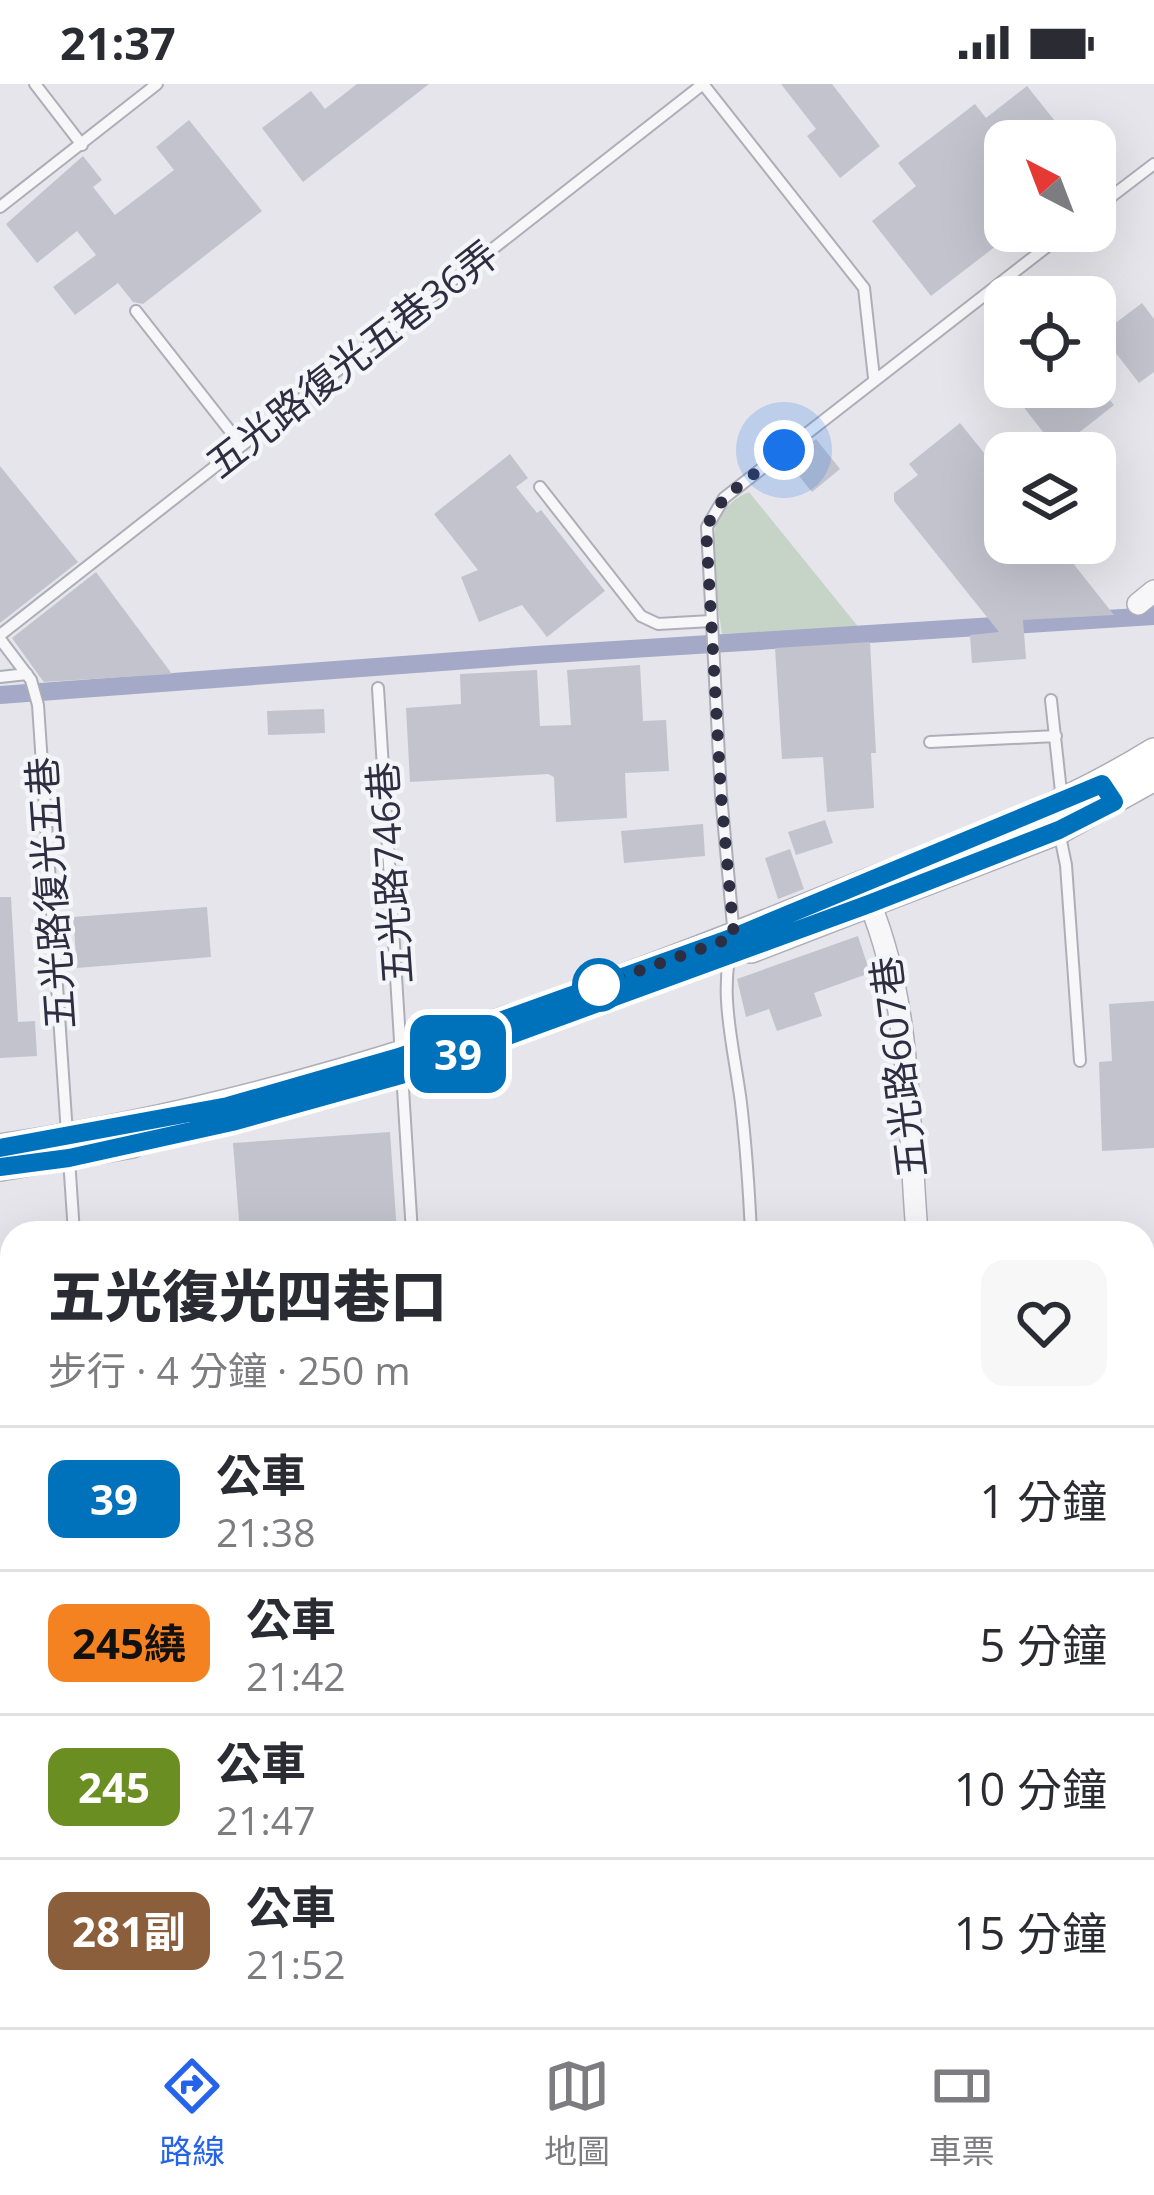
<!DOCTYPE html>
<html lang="zh-TW">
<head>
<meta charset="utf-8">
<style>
	body { margin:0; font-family:"Open Sans","Noto Sans TC",sans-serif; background:#f7f7f7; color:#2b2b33; height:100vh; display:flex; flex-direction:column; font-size:45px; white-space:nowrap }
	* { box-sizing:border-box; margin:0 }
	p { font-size:39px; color:#7c7c81 }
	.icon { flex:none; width:66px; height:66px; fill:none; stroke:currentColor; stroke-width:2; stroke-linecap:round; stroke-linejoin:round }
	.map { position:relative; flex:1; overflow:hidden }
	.side { position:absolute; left:0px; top:1137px; width:1155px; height:807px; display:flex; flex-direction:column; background:#fff; border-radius:36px 36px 0 0; box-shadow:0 12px 48px #0002 }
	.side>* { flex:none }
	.badge { padding:0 24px; border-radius:18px; font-size:42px; line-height:78px }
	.needle { width:78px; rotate:318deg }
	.fabs { position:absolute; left:984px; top:36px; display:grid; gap:24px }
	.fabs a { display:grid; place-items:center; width:132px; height:132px; border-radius:24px; background:#fff; box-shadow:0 12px 48px #0002; font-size:60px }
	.you { position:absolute; width:60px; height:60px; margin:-30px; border:9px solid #fff; border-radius:50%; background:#1a73e8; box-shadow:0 0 0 18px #1a73e833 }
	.map>.badge { position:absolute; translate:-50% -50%; box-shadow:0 0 0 6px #fff }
	.round { display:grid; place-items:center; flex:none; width:126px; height:126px; border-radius:24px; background:#f7f7f7 }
	.head { display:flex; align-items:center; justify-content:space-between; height:204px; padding:0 48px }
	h1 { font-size:57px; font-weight:800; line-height:90px }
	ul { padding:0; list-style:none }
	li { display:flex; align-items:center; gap:36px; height:144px; padding:0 48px; border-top:3px solid #e1e1e2 }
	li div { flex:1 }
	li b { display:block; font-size:45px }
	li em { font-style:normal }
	li .badge { min-width:132px; font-weight:700; text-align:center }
	.status { display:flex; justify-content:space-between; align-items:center; height:84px; padding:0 60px; background:#fff; direction:ltr }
	.status svg { height:33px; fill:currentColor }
	.menu { display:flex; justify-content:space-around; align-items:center; height:168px; border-top:3px solid #e1e1e2; background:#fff; font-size:33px; color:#7c7c81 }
	.menu a { display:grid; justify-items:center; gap:6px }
	.menu .selected { color:#2563eb }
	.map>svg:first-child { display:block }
	.green { fill:#c6d4c7 }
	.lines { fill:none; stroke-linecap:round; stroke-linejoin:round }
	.stream { stroke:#a3a9c7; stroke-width:4.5 }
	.canal { stroke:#a3a9c7; stroke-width:18 }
	.building { fill:#c2c3cd }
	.lane-casing { stroke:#aeaeb8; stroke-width:14 }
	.street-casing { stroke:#aeaeb8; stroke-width:24 }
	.secondary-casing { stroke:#aeaeb8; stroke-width:30 }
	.lane { stroke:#f7f7f9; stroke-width:10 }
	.street { stroke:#f7f7f9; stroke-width:21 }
	.secondary { stroke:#fff; stroke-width:27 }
	.line-casing { stroke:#fff; stroke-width:27 }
	.line { stroke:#0072bc; stroke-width:18 }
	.walk { stroke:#2e2e42; stroke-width:12; stroke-dasharray:0 21.6 }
	.stop-dot { fill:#fff; stroke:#0072bc; stroke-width:6 }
	.labels { text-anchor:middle; stroke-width:9; stroke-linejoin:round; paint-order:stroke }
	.street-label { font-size:39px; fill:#2e2e42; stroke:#f4f5f8 }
</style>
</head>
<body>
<div class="status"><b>21:37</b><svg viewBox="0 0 49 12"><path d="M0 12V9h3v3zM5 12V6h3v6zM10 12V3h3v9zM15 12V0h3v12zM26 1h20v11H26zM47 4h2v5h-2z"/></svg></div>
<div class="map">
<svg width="1154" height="1943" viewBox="0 0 1154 1943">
	<rect width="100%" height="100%" fill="#e5e5eb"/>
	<path class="green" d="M749,408L860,545L722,550C716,502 692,431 749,408Z"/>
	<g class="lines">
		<path class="stream" d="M1143,1869L1154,1846
			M1108,1943L1113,1932"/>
		<path class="canal" d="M0,611L536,571L1154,532"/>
	</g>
	<path class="building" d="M357,0H429L303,98L262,44L311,7L325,25Z
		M781,0H832L880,62L840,94L807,52L816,45Z
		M1027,2L1071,57H1005V155L931,212L872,137L916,102L898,79L975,20L986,34Z
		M189,36L262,127L143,220L133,218L118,199L75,231L53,203L96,171L77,147L37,179L6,140L83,72L102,96L93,103L115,131L174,86L156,63Z
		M1142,219L1154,235V288L1139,299L1101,250Z
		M1008,303H1099L1114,321L1057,366Z
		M960,339L1005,395V459H1057L1114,531L1023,536L1026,575L972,579L970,551L999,548L894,417V409L918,391L909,380Z
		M816,355L840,385L812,408L787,377Z
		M510,370L528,394L516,403L537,429L541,426L605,507L547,553L522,521L479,538L461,493L478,486L434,430Z
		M0,382L78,478L0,539Z
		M96,488L172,590L44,598L40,593L12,554Z
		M870,558L876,669H871L874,724L827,728L823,673L782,675L775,564Z
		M640,581L643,637L666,636L669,687L625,689L627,734L556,738L554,693L548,690L410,698L406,624L461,620L460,590L537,586L540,642L571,641L567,586Z
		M324,625L325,649L268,651L267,627Z
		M825,736L833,759L796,771L788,748Z
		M703,740L705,772L624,779L621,747Z
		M790,765L804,805L778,815L765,774Z
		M0,813H11L18,938L35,937L37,972L0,974Z
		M207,823L211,873L77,884L73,833Z
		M858,852L870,889L814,909L822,932L777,947L769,925L746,933L737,895Z
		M1154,917V1064L1102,1067L1099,978L1112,977L1109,920Z
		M390,1048L397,1149H240L233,1059Z"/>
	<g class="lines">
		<defs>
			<path id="lane" d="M35,0L82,61
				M0,123L157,0
				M1095,125L1154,80
				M136,227L241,361
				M540,403L641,532L658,540L711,537
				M0,551L703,0L864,204L874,294
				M0,555L31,596L38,621L67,1050
				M0,593L27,590
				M378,604L412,1149
				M1051,616L1062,717
				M930,658L1056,652
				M1059,747L1066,781L1080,977
				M69,1075L74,1149
				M751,1149C749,1106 746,1062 741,1019C734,963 717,907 734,853L721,711L707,443L724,414L1067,147"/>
			<path id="street" d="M1138,520L1154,507
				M870,820C912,922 908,1040 917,1149
				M1143,1503L1154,1497
				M1143,1581L1154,1575
				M0,1796L12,1795
				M409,1932L415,1943
				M591,1943L606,1932
				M704,1943L717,1932"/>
			<path id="secondary" d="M751,865L1059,746L1154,693
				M0,1064C288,1022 563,922 832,813C941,769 1054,730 1154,668
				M0,1083L132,1060
				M1143,1529L1154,1522
				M1143,1556L1154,1549
				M627,1943L642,1932
				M664,1943L678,1932"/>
		</defs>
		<use href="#lane" class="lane-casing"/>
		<use href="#street" class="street-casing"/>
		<use href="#secondary" class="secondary-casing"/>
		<use href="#lane" class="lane"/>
		<use href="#street" class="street"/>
		<use href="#secondary" class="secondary"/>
	</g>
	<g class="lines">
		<defs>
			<path id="line" d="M0,1064L228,1022L399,973L734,853L1102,700L1114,718L1059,746L869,820L401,991L232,1038L69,1074L0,1083"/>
		</defs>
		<use href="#line" class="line-casing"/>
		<use href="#line" class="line"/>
		<path class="walk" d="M599,901L734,853L721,711L706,443L724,414L784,366"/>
	</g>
	<circle class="stop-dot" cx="599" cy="901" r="24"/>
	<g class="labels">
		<g class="street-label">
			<text transform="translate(352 275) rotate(-38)" y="14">五光路復光五巷36弄</text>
			<text transform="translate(390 789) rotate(-94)" y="14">五光路746巷</text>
			<text transform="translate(51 809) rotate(-94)" y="14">五光路復光五巷</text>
			<text transform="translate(899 983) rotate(-97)" y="14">五光路607巷</text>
		</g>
	</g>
</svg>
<div class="fabs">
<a><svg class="needle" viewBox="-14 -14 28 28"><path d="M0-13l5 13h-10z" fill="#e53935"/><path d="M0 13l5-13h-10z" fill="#7c7c81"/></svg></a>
<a><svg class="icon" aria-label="locate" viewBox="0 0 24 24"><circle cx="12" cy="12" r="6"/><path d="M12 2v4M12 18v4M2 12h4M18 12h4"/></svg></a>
<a><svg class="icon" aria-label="layers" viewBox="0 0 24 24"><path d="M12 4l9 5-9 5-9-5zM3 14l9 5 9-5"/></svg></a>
</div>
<div class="you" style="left:784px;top:366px"></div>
<b class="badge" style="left:458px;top:970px;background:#0072bc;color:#fff">39</b>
<section class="side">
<div class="head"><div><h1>五光復光四巷口</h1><p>步行 · 4 分鐘 · 250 m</p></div><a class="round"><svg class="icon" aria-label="heart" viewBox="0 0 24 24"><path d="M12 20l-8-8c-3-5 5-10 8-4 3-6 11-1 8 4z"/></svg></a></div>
<ul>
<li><span class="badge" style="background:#0072bc;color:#fff">39</span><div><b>公車</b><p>21:38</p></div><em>1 分鐘</em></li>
<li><span class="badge" style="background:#f58220;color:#111">245繞</span><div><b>公車</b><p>21:42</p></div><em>5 分鐘</em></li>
<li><span class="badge" style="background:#6b8e23;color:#fff">245</span><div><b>公車</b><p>21:47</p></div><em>10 分鐘</em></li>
<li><span class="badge" style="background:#8b5e3c;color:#fff">281副</span><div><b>公車</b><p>21:52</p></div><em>15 分鐘</em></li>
</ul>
</section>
</div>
<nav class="menu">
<a class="selected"><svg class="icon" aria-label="directions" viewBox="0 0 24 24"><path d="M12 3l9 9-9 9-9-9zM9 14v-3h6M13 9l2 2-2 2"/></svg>路線</a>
<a><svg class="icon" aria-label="map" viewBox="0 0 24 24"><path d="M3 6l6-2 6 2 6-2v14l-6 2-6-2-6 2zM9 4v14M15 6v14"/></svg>地圖</a>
<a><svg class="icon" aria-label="tickets" viewBox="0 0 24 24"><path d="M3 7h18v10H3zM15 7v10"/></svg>車票</a>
</nav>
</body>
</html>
